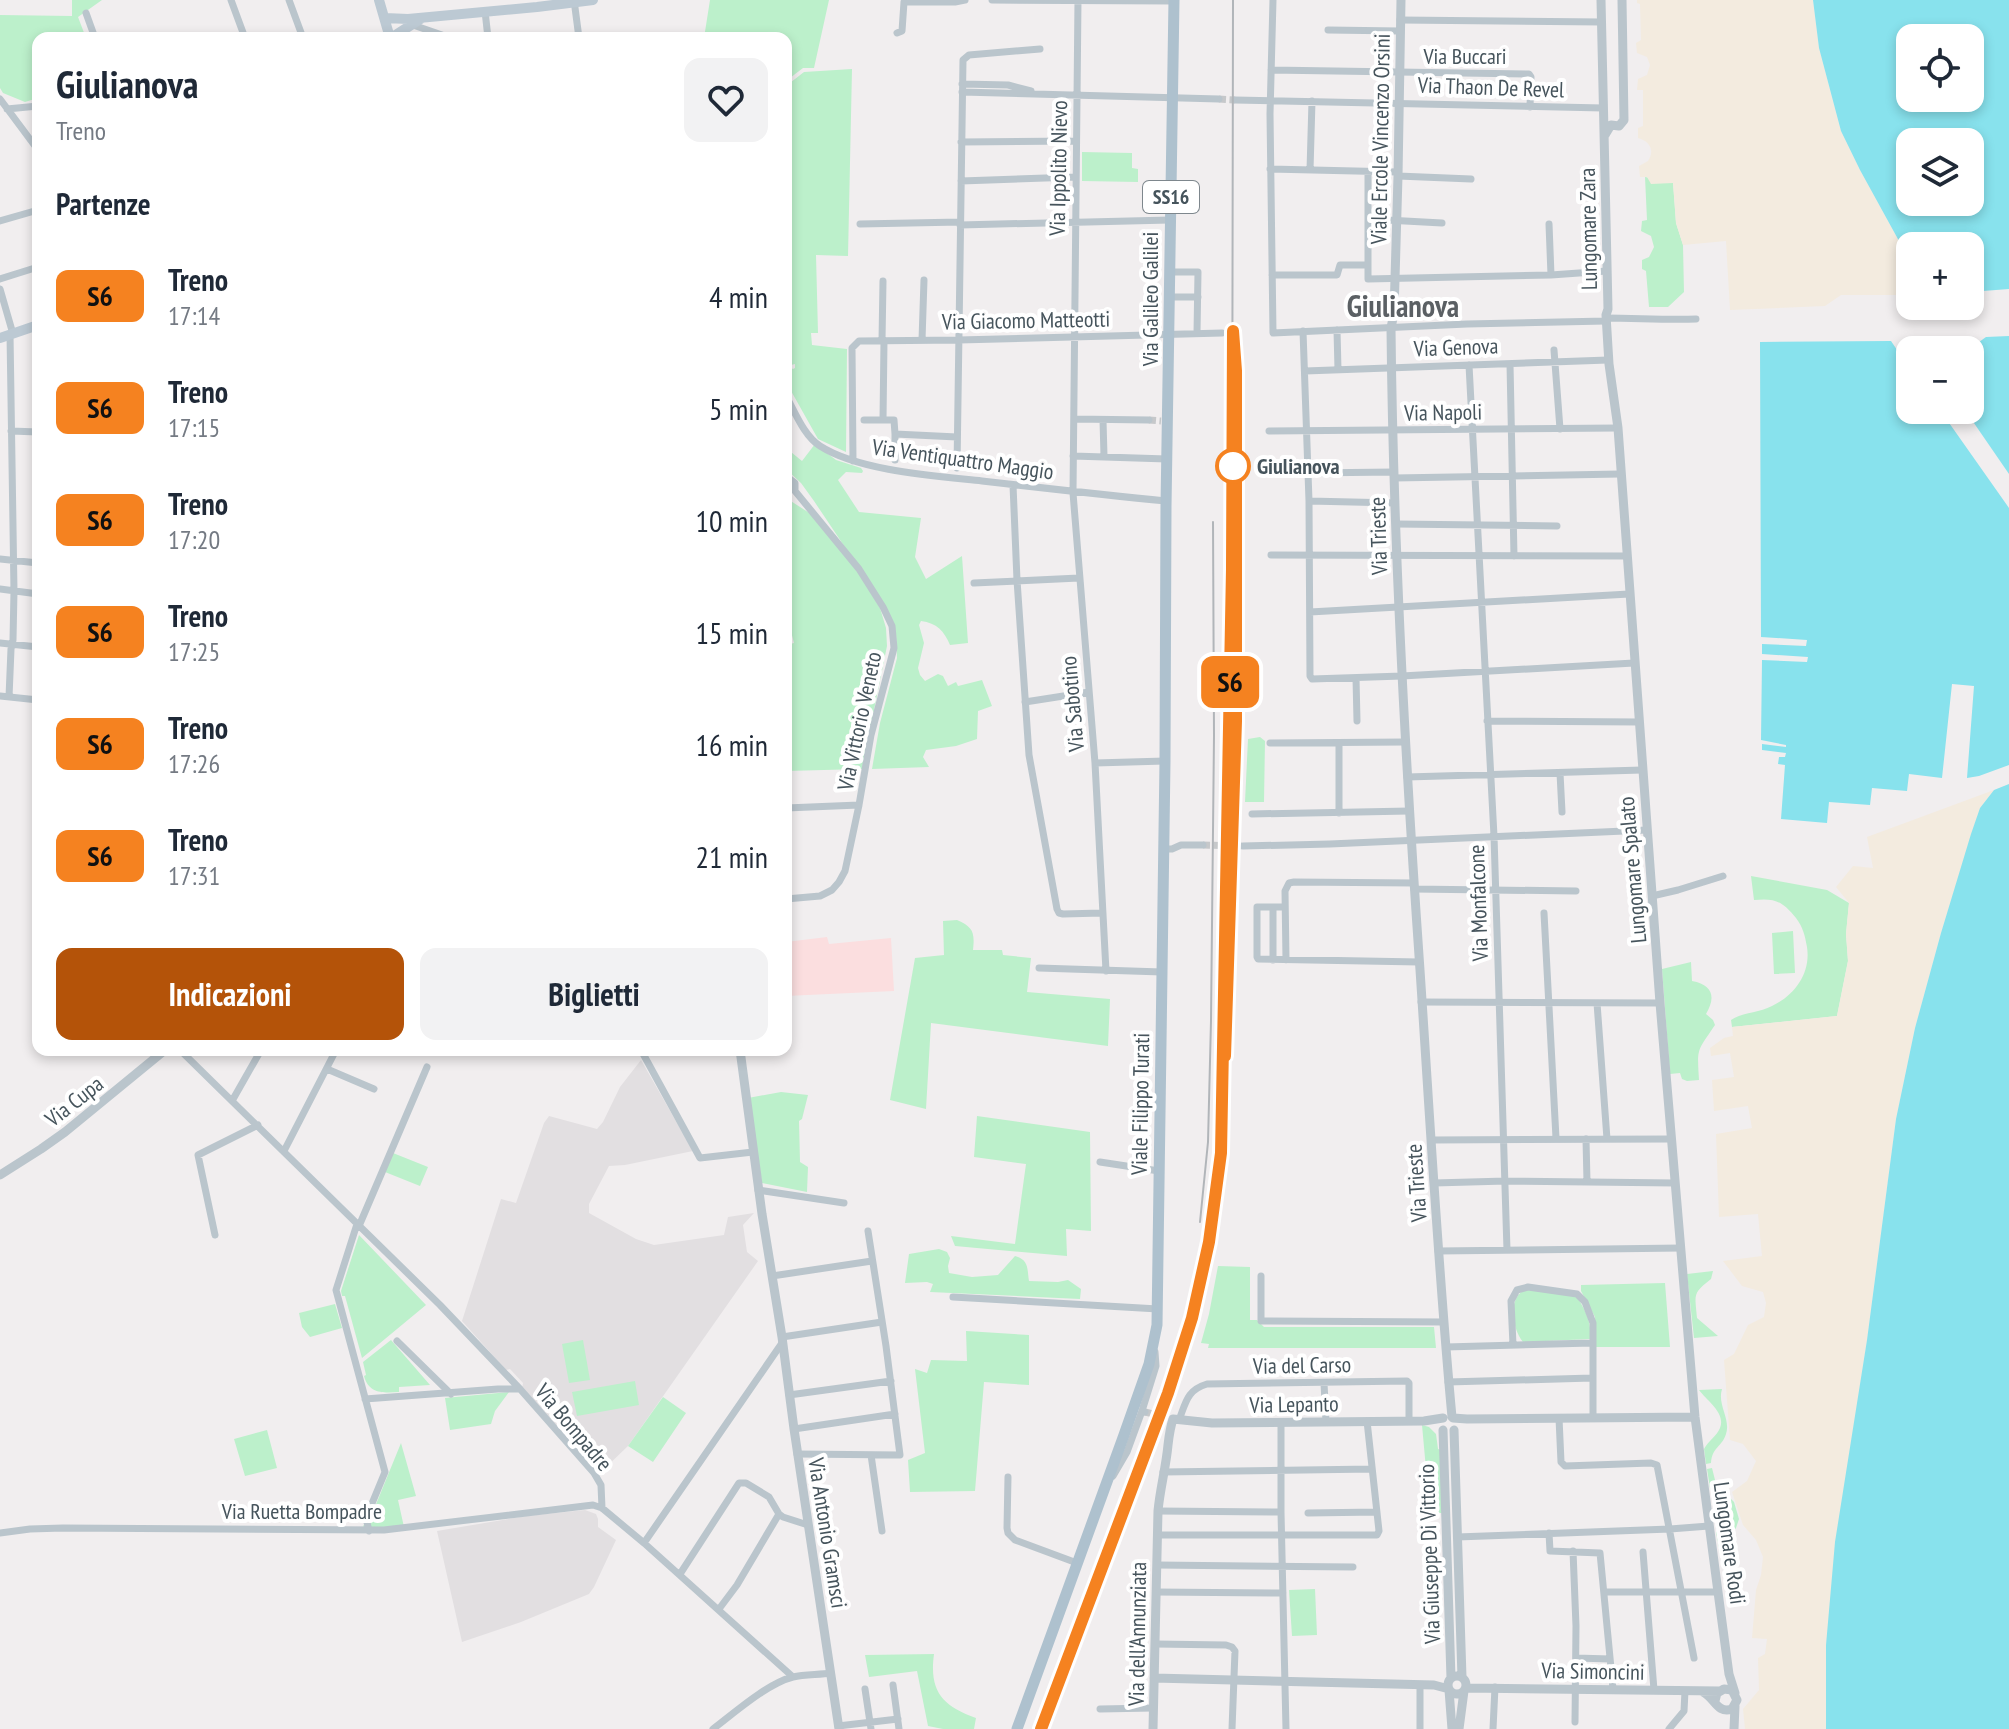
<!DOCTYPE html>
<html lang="it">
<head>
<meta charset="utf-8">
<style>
	body { margin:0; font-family:"PT Sans Narrow",sans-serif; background:#f2f2f3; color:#1f2937; height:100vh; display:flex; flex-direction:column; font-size:30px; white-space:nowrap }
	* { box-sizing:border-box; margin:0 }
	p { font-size:26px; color:#747a83 }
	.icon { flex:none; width:44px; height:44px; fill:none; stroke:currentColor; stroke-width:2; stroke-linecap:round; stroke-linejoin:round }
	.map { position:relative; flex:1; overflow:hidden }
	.details { position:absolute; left:32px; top:32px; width:760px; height:1024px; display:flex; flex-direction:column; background:#fff; border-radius:16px; box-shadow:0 4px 12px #0003 }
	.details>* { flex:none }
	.badge { padding:0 16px; border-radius:12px; font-size:28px; line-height:52px }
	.fabs { position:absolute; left:1896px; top:24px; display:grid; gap:16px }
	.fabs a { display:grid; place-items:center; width:88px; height:88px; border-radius:16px; background:#fff; box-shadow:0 4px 12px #0003; font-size:40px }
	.map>.badge { position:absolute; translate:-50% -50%; box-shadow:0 0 0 4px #fff }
	h2 { padding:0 24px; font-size:30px; line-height:72px }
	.round { display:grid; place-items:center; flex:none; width:84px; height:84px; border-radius:16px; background:#f2f2f3 }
	.summary { display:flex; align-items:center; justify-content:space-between; height:136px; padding:0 24px }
	h1 { font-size:38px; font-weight:600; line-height:60px }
	.action { display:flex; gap:16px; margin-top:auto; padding:16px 24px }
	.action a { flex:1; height:92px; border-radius:16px; background:#b45309; color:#fff; font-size:32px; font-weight:600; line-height:92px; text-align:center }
	.action a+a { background:#f2f2f3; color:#1f2937 }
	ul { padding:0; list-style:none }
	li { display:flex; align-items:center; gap:24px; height:112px; padding:0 24px }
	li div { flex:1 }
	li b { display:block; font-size:30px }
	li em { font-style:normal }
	li .badge { min-width:88px; font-weight:700; text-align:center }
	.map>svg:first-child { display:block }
	.education { fill:#e2dfe1 }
	.medical { fill:#fbdedf }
	.green { fill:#bcf0cb }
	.sand { fill:#f3ebdf }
	.water { fill:#88e2ed; fill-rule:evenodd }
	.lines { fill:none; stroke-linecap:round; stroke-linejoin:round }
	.minor-tunnel { stroke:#c6c8ca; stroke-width:7; stroke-dasharray:7 3.5; stroke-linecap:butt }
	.minor { stroke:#bac5cc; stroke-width:7 }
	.tertiary { stroke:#bac5cc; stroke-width:9 }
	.secondary { stroke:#bcc9d3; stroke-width:10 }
	.primary { stroke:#aec1ce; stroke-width:11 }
	.rail { stroke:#b1b5b9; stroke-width:2 }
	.line-casing { stroke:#fff; stroke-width:18 }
	.line { stroke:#f58220; stroke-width:12 }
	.stop-dot { fill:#fff; stroke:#f58220; stroke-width:4 }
	.labels { text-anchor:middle; stroke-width:8; stroke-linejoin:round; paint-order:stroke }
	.shield { fill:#fff; stroke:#7e878d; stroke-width:2 }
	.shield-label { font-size:20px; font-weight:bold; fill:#46545c }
	.street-label { font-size:22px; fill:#46545c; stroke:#fff }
	.stop-label { font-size:22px; font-weight:bold; fill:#46545c; stroke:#fff; text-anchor:start }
	.district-label { font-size:30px; font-weight:bold; fill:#5b6064; stroke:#fff }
</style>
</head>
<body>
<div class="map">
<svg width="2009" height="1729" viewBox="0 0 2009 1729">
	<rect width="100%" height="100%" fill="#f1eeef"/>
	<path class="education" d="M641,1060L693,1151L625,1165L609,1166L589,1204V1213L636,1239L654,1245L724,1235L728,1217L754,1213L743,1225L747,1252L758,1261L640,1429L628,1446L601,1472L522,1389L523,1383L510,1369L506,1370L462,1321L501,1199L516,1203L544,1123L549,1116L597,1129L603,1122L620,1087Z
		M585,1510L596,1514L598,1519V1527L616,1540L594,1587L589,1594L521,1622L462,1642L437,1531L526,1516Z"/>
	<path class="medical" d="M827,937L829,944L891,938L894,991L786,996V942Z"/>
	<path class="green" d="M72,0H102L78,17L86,38H38V98L25,102L3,93L0,88V15L72,16Z
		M710,0H829L814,68H803L786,81V38H704Z
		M852,69L848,256L816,255L818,333H811L812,345L847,349L846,452L818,439L786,382V365L793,369L795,368V364L791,365L786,360V86L804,72Z
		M1082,152L1132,153V168L1138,169V182L1082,181Z
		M1645,177L1673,182L1676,223L1683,245L1684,292L1668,307H1649L1646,271L1642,269V260L1649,257L1654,247L1651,236L1641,231L1642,221L1647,220Z
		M815,444L836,460L861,468L863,471L862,473L846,472L838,480L859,512L921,518L915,557L926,579L962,556L968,643L950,645C944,631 937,623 921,621L919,625L924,643L918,668L920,675L925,681L938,674L943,676L948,686L956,682L958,686L982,680L992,706L978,711L977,739L956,746L926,750L923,757L929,767L872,769L880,723L897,658L896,634L885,607L814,501L801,483L786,469V448L802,461Z
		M786,498L811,514L858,571L880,608L886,628L887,646L862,769L786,771V645L794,643L786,612Z
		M1260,737L1265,741L1264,802H1245L1248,739Z
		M1751,876L1827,890L1849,903L1846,934L1848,961L1837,1016L1732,1027L1731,1020C1743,1012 1759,1013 1772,1006C1795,995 1811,973 1807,947C1805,936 1803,927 1796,918C1782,901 1775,898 1754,900Z
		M957,920C973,927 975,932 973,950H1002L1003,955L1031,958L1027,992L1110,999L1108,1046L931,1023L926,1109L890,1100L915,958L944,955L943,921Z
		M1793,931L1795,973L1774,974L1772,933Z
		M1691,962L1692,981C1713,985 1716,997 1706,1014L1713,1020L1715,1025C1697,1052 1697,1047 1699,1080L1687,1081L1682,1079L1680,1073L1670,1074L1662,969Z
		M781,1092L808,1095L802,1119L799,1121L800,1162L808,1167L807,1192L762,1183L748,1098Z
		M977,1116L1090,1132L1091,1231L1066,1229L1067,1256L955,1246L951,1236L1015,1244L1026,1164L974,1157Z
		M393,1153L428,1167L420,1186L385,1172Z
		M359,1235L426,1305L362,1358L345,1296H342L341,1291Z
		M939,1249L947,1252L950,1258L948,1266L949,1273L972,1277L998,1275L1015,1256C1029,1260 1027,1268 1029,1281L1058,1282L1068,1280L1081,1289L1080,1299L930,1292L933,1284L927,1282L905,1283L909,1254Z
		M1218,1266L1250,1267V1320H1257L1264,1327H1434L1436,1348H1208L1209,1344L1201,1343L1209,1314Z
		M1713,1271L1711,1279C1692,1294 1695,1294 1697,1318L1718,1336L1694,1338L1687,1274Z
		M1665,1283L1670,1347H1595V1317L1581,1291V1285Z
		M1526,1289L1576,1295C1585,1310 1592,1321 1590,1339L1523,1342C1512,1329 1507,1297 1526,1289Z
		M335,1304L342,1328L310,1337L302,1327L299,1313Z
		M966,1331L1029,1335V1385L984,1382L975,1491L910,1492L908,1460L925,1453L915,1369L927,1373L931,1360L967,1361Z
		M391,1340L430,1385L399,1387V1392C383,1393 369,1394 364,1376L366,1375L363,1362Z
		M583,1340L590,1380L569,1383L562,1344Z
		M635,1381L639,1405L577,1416L572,1392Z
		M1722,1389C1717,1405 1731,1419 1726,1434C1722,1447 1712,1447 1711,1463L1706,1464L1704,1449C1708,1441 1717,1436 1720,1428C1726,1413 1707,1401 1699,1390Z
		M509,1392L495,1411L491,1424L450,1430L445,1398Z
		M663,1397L686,1413L653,1462L628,1446Z
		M1422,1425L1429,1427L1436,1434L1438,1449L1441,1450L1443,1513H1430Z
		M267,1430L277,1468L245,1476L234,1439Z
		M401,1443L416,1496L398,1500L404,1527L364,1528L363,1526L370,1519Z
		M1712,1468L1716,1484L1734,1502L1739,1519L1736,1528L1725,1541L1723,1554H1720L1716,1532L1726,1526L1732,1515L1728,1502L1710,1488L1707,1469Z
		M1315,1589L1317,1635L1292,1636L1289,1590Z
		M934,1654C929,1691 942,1706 976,1718L974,1729H943L928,1726L917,1671L869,1677L865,1655Z"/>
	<path class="sand" d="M1637,0H1813L1819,48L1841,131L1860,170L1910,261V295H1841L1825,306L1730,310L1726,241L1683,245L1676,223L1673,183L1651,184L1647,177H1640L1639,166L1648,161C1655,151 1650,141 1638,138V128L1643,126V90H1637L1638,79L1647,75L1650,65L1647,57L1637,53L1636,43L1641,40L1640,4L1637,3Z
		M1994,790L1980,808L1941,933L1915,1028L1896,1119L1867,1340L1847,1472L1826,1645V1729H1745L1743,1709L1759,1690L1758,1658L1765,1654L1767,1639L1752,1638L1756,1590L1761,1575L1763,1557L1756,1540L1743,1525L1732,1492L1747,1481L1756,1461L1743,1444L1730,1440L1724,1360L1734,1354L1748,1325L1764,1317L1766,1303L1763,1292L1742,1286L1723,1261L1762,1256L1758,1214L1719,1217L1716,1134L1752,1128L1748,1106L1714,1111L1712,1080L1734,1077L1730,1053L1711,1056L1710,1048L1724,1038L1733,1036L1732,1027L1837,1016L1848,961L1846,934L1849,903L1836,887L1853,866L1873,868L1867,837Z"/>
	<path class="water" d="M1813,0H2009V289L1970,292V246H1910V261L1860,170L1841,131L1819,48ZM1970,38V98H1910V38ZM1970,142V202H1910V142Z
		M2009,336V474L1965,410H1970V350H1968L1986,337Z
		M1891,341L1910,369V410H1940L2009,508V765L1979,776L1967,778L1974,686L1952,684L1942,778L1909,774L1907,791L1872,788L1870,805L1829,802L1827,823L1781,819L1785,765L1778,764L1779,757H1785L1786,753L1762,750V744L1786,747V745L1761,740L1762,660L1807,662L1808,657L1762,654V644L1806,646L1807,640L1761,637L1760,342Z
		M2009,784V1729H1826V1645L1835,1542L1867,1340L1896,1119L1915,1028L1941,933L1971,834L1980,808L1994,790Z"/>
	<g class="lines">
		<path class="minor-tunnel" d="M1219,99L1235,100
			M1149,420L1161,421
			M1203,845L1243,846
			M1145,1412L1165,1417"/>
		<path class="minor" d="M231,0L245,38
			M289,0L303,38
			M574,0L579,38
			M992,0L1174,1
			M1078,0L1073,493L1095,763L1106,971
			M1273,0L1270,114L1273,333L1467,324L1606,321
			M485,11L488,38
			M86,13L95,38
			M1400,20L1601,22
			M411,22L413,25L442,35L443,38
			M1328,30L1400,31
			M897,33L902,31L904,2H955L965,0
			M1271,70L1529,74L1531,77L1530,107
			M962,84L1008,85L1031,91
			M962,92L1219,99
			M0,99L38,150
			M1235,100L1603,108
			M7,109L38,106
			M961,142L1076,141
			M1270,169L1398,172
			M1310,170L1312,101
			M1368,172V279L1551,275L1607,271
			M1398,176L1471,179
			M961,181L1075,177
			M1368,219L1442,223
			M0,221L38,210
			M860,224L960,222
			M1549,224L1551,275
			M960,225L1170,220
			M1170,272H1198L1197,333
			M1272,275H1337L1340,265H1368
			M0,279L38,267
			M0,289L13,334
			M1170,297H1198
			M1606,318C1636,318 1665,320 1696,319
			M1337,330L1338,370
			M1303,331L1309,501L1310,676L1312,679L1402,676L1634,663
			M922,340L924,280
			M882,341L883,281
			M1554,350L1560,429
			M1510,364L1514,556
			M1469,365L1494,836L1507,1250
			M1305,371L1608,360
			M786,396C795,412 804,436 820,446C859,471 935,476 982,481C1043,488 1104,495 1166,501
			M1074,419L1149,420
			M864,420H894L895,434L957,437
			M883,420L884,341
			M1103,420L1104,456
			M11,431L38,432
			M1269,431L1618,428
			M1073,456L1167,459
			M895,460V434
			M853,461L852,348L859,341L959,340L1222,333
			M957,468L963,60L969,55L1040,49
			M1308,473L1394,472
			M786,476L795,483V491L859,569L883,607L892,626L894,648L871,735L859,805L845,871L839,882L832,890L820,896L786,899
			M1394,478L1620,474
			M1013,485L1017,580L1029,755L1057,909L1059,913L1063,914L1102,913
			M1309,501L1395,503
			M1396,524L1557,526
			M1271,555L1627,556
			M0,559L38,563
			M974,583L1079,578
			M0,589L38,594
			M1310,612L1629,594
			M0,643L38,647
			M1356,678L1357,721
			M0,696L38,700
			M9,697L11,649L13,640L14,591L10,334
			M1025,702L1089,692
			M1487,721L1639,722
			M1270,743L1405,742
			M1095,763L1165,761
			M1560,773L1562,812
			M1407,777L1642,770
			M786,808L859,805
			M1339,813V743
			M1252,814L1409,811
			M1243,846L1330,844L1647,830
			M1163,849H1172L1181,845H1203
			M1414,889L1576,891
			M1652,896L1678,890L1723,876
			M1273,907V960
			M1285,907H1257V957L1258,959L1419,962
			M1544,913L1556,1138
			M1286,960L1285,891L1289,883L1294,882L1414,883
			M1039,968L1162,972
			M1421,1002L1660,1003
			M1597,1003L1607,1139
			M180,1050L440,1305L520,1389L594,1473L601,1485L602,1508
			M641,1050L700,1158L753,1152
			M327,1069L374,1089
			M232,1101L261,1050
			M1586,1139L1587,1182
			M1432,1140L1671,1139
			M284,1151L336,1050
			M1100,1162L1159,1171
			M1434,1183L1506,1181L1675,1183
			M758,1190L844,1203
			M357,1224L336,1290L385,1472L366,1518L369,1531
			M359,1226L427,1067
			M215,1235L198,1155L258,1125
			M1438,1251L1681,1248
			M772,1276L872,1261
			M1261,1276V1321L1443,1322
			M953,1297L1158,1309
			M782,1337L882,1322
			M397,1341L451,1394
			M1513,1345L1511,1301L1517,1290L1528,1287L1577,1294L1585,1302L1593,1323V1417
			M1446,1347L1592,1343
			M1448,1382L1592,1378
			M1324,1383L1326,1422
			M789,1395L891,1381
			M365,1399L498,1389H520
			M1142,1411L1156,1366L1155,1352
			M1559,1418L1561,1462L1565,1466L1651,1463L1657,1465L1694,1658
			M1179,1420C1186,1402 1187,1390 1207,1384L1407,1381L1409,1383V1421
			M1281,1423V1512L1286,1729
			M794,1429L895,1414
			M797,1454L900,1455L886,1346L868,1231
			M871,1455L882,1531
			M1163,1472L1372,1469
			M1113,1476L1127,1452L1142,1411L1145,1412
			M1008,1477L1007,1528L1008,1533L1015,1540L1077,1563
			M1158,1511L1281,1512
			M1308,1513L1377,1512
			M0,1533L30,1529L63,1528L384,1530L593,1505L602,1508L644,1543L793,1677
			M1549,1533L1550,1551L1600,1553L1613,1689
			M1157,1535H1377L1379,1531L1367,1421
			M1457,1537L1670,1529L1709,1526
			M644,1543L782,1343
			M1573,1551L1576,1626L1575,1722
			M1643,1552L1654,1690
			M1157,1565L1353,1567
			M680,1574L739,1483H746L769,1497L779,1514L783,1517L808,1525
			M1156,1592L1283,1593
			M1604,1592H1718
			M719,1609L737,1585L779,1514
			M1155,1644L1226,1645L1232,1647L1235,1651L1232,1729
			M1576,1658L1610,1659
			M893,1685L899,1729
			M865,1689L871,1729
			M1100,1709L1153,1708
			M838,1726L898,1719
			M713,1729C734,1713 768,1683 793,1677C805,1674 819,1675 831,1673
			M1420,1729V1685
			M1493,1729L1495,1687
			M1669,1729L1684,1711L1685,1691"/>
		<path class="tertiary" d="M1401,0L1398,176L1394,313L1391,328C1393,542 1405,756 1420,970C1430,1119 1438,1268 1452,1417
			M1601,0L1608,309L1606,315L1609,364L1618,428L1660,1003L1695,1417L1718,1592L1729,1674L1735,1693
			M1605,135L1611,125L1619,126L1624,120L1622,0
			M740,1050L762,1214L782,1337L794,1429L839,1729
			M0,1175L41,1149L65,1132L165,1050
			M1453,1418L1467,1419L1695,1417
			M1443,1430L1451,1678
			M1454,1430L1462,1677
			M1448 1685a9 9 0 1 1 18 0a9 9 0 1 1-18 0Z
			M1154,1678L1434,1685L1449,1689
			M1466,1688L1720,1691
			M1449,1690L1452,1729
			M1703,1692C1715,1698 1717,1714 1732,1709L1737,1700L1732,1690L1724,1689L1717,1693L1715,1701
			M1153,1729L1158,1511C1160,1489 1166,1467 1168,1445C1169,1436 1170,1428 1173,1419L1212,1423L1424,1421L1443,1418
			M1459,1729L1464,1691
			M1734,1729L1735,1706"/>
		<path class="secondary" d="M379,0L390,38
			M385,18L408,19L537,7L593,0
			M391,38L422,18
			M0,338L38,325"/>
		<path class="primary" d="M1017,1729L1124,1435L1149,1364L1157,1325L1165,761L1166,506L1174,0"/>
		<path class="rail" d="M1200,1222L1208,1142L1211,1021L1214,736L1213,522
			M1041,1729L1168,1393L1192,1318L1209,1242L1221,1153L1232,569L1233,0"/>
	</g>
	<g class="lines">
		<defs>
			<path id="line" d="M1041,1729L1168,1393L1192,1318L1209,1242L1221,1153L1232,569L1233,331L1236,371V721L1225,1056"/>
		</defs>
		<use href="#line" class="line-casing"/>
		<use href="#line" class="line"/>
	</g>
	<circle class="stop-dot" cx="1233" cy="466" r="16"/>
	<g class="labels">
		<rect class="shield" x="1143" y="181" width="56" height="32" rx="6"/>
		<g class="shield-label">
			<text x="1171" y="204">SS16</text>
		</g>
		<g class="street-label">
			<text x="1465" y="64">Via Buccari</text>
			<text transform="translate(1491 87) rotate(2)" y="8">Via Thaon De Revel</text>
			<text transform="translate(1380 139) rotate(-89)" y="8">Viale Ercole Vincenzo Orsini</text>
			<text transform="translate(1058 168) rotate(-89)" y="8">Via Ippolito Nievo</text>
			<text transform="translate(1588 229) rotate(-91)" y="8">Lungomare Zara</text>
			<text transform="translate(1150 299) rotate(-90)" y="8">Via Galileo Galilei</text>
			<text transform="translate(1026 320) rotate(-1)" y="8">Via Giacomo Matteotti</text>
			<text transform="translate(1456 347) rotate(-2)" y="8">Via Genova</text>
			<text transform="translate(1443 412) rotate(-1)" y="8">Via Napoli</text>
			<text transform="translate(963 459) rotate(8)" y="8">Via Ventiquattro Maggio</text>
			<text transform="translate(1378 536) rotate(-92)" y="8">Via Trieste</text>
			<text transform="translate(1072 704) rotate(-95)" y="8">Via Sabotino</text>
			<text transform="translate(859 721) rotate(-78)" y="8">Via Vittorio Veneto</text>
			<text transform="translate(1632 870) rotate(-95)" y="8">Lungomare Spalato</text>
			<text transform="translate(1478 903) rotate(-92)" y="8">Via Monfalcone</text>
			<text transform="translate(74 1101) rotate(-38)" y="8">Via Cupa</text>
			<text transform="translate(1140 1104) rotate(-89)" y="8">Viale Filippo Turati</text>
			<text transform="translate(1416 1183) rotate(-94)" y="8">Via Trieste</text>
			<text transform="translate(1302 1365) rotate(-1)" y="8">Via del Carso</text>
			<text transform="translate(1294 1404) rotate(-1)" y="8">Via Lepanto</text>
			<text transform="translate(574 1427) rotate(50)" y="8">Via Bompadre</text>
			<text x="302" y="1519">Via Ruetta Bompadre</text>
			<text transform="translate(828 1533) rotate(81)" y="8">Via Antonio Gramsci</text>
			<text transform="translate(1730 1543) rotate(82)" y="8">Lungomare Rodi</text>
			<text transform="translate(1429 1554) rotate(-92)" y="8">Via Giuseppe Di Vittorio</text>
			<text transform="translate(1137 1634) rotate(-89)" y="8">Via dell'Annunziata</text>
			<text transform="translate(1593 1671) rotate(1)" y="8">Via Simoncini</text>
		</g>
		<g class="stop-label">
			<text x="1257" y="474">Giulianova</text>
		</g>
		<g class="district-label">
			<text x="1403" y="317">Giulianova</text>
		</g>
	</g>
</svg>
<div class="fabs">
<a><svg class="icon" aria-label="locate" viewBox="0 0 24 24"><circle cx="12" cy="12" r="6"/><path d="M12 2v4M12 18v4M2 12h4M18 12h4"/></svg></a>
<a><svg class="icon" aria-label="layers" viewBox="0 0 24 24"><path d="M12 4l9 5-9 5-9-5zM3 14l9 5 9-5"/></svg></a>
<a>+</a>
<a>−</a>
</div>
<b class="badge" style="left:1230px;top:682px;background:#f58220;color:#111">S6</b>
<section class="details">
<div class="summary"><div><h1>Giulianova</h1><p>Treno</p></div><a class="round"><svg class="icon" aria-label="heart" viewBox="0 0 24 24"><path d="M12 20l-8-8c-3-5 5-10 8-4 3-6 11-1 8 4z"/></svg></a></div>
<h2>Partenze</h2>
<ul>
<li><span class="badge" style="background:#f58220;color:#111">S6</span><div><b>Treno</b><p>17:14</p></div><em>4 min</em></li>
<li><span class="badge" style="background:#f58220;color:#111">S6</span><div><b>Treno</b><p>17:15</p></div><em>5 min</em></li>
<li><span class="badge" style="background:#f58220;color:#111">S6</span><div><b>Treno</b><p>17:20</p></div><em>10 min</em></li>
<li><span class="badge" style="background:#f58220;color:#111">S6</span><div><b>Treno</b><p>17:25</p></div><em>15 min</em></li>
<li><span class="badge" style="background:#f58220;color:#111">S6</span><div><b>Treno</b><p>17:26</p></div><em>16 min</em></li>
<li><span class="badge" style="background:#f58220;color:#111">S6</span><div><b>Treno</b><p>17:31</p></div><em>21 min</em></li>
</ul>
<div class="action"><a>Indicazioni</a><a>Biglietti</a></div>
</section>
</div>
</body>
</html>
